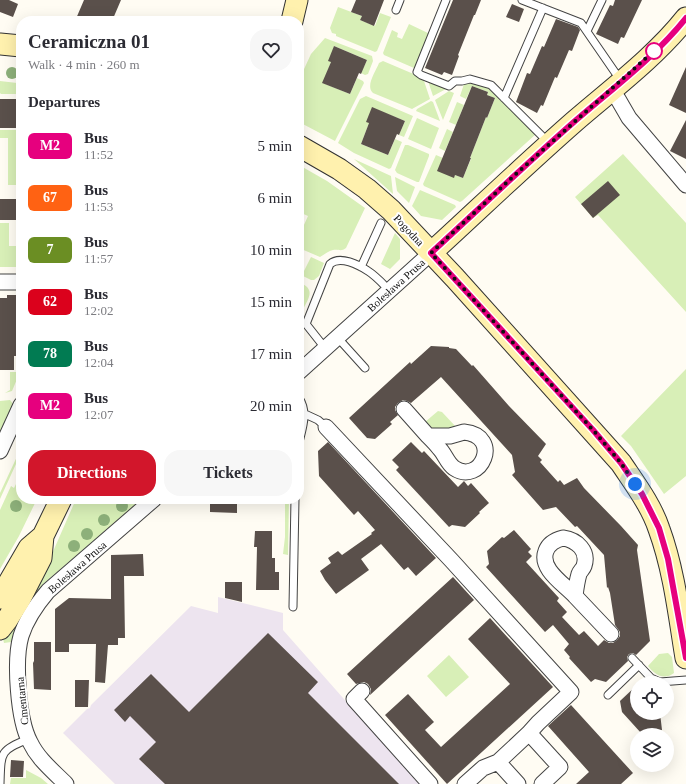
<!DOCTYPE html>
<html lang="en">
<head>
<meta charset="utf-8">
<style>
	body { margin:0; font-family:"Times New Roman",serif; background:#f7f7f7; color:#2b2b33; height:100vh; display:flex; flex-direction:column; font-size:15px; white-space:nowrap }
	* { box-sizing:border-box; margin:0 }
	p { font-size:13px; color:#7c7c81 }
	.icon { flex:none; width:22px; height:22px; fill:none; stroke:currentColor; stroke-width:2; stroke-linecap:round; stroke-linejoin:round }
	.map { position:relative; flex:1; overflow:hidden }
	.drawer { position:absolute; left:16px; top:16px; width:288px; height:488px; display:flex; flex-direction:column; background:#fff; border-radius:16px; box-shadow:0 4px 16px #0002 }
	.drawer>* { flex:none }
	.badge { padding:0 8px; border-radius:6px; font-size:14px; line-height:26px }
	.controls { position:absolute; left:630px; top:676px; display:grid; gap:8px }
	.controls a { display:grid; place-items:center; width:44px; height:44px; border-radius:50%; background:#fff; box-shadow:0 4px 16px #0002; font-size:20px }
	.you { position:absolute; width:20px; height:20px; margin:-10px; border:3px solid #fff; border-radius:50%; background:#1a73e8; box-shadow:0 0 0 6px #1a73e833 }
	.map>.badge { position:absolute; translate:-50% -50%; box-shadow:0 0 0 2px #fff }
	h2 { padding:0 12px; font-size:15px; line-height:36px }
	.round { display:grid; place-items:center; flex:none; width:42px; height:42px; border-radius:16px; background:#f7f7f7 }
	.head { display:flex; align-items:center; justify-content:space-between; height:68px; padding:0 12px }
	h1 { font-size:19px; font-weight:800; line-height:30px }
	.button { display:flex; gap:8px; margin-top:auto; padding:8px 12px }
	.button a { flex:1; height:46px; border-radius:16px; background:#d2162b; color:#fff; font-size:16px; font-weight:800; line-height:46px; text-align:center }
	.button a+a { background:#f7f7f7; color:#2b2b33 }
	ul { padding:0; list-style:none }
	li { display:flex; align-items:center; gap:12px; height:52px; padding:0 12px }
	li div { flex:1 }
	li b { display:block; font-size:15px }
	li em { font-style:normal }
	li .badge { min-width:44px; font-weight:700; text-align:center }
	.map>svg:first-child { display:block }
	.industrial { fill:#ede4ef }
	.green { fill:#d8efb7 }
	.building { fill:#5a504b }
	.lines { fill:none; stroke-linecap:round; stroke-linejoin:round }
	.lane-casing { stroke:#434343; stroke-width:9 }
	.street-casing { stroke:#434343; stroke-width:17 }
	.secondary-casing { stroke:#323232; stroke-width:23 }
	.lane { stroke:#fff; stroke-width:7 }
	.street { stroke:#fff; stroke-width:15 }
	.secondary { stroke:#fff1ae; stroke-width:21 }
	.tree { fill:#8db07a }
	.line-casing { stroke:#fff; stroke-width:9 }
	.line { stroke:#e6007e; stroke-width:6 }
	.walk { stroke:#101010; stroke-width:4; stroke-dasharray:0 7.2 }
	.stop-dot { fill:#fff; stroke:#e6007e; stroke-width:2 }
	.labels { text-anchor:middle; stroke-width:4; stroke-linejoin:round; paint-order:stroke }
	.street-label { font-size:11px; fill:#101010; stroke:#fff }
</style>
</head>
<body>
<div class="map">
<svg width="686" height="784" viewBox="0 0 686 784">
	<rect width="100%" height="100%" fill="#fffcf3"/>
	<path class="industrial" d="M218,597L283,613V630L419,784H115L63,733L87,709L90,708L91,705L191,606L218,613Z"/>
	<path class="green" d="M338,7L362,16L360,20L375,26L380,13L391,17L377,51L375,52L336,36V34L332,33L330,28Z
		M409,24L430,34L417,65L414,68L384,55L383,53L392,30L398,33L397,37L402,39Z
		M325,38L372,56L373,61L368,74L365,75L361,73L367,60L334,46L331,62L323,83L350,94L357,78L363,81L364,83L335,141L299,122V80L311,54Z
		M383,61L423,78L430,99L412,109L373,93C365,86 376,71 379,63Z
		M0,81L17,83V94H1L0,93Z
		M428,81L447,88L446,89L433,96Z
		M474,82L488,88L536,134L462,201L460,202L424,186L423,184L436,155L443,158L454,177L455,175L463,178L471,159L470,158L486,117L487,118L495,98L487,95L488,92L472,86L466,99L460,96L464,84Z
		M449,91L454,93L443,120L435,100Z
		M366,96L413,116L404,137L399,135L405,121L372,108L369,123L361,144L388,155L395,139L402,142L391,168L389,169L354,153L338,143L360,99Z
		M431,101L433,102L440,121L416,111L417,109Z
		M457,102L464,105L456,125L449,122Z
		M417,118L439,128L431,149L408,139Z
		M447,129L453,132L445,151L439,148Z
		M0,130H19V185H8V138H0Z
		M405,145H408L429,154V156L419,182H417L397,173L395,170Z
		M623,154L686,223V312L598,215L593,218L575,197Z
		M354,159L391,176L393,194Z
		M299,165L327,181L365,208L346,248C341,252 339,249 333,250C328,251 324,255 320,257L299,248V236L308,216L299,212Z
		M395,177L415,187L409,203L397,191Z
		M420,190L455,205L456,207L442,220L421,216L412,206Z
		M0,223H9V246H21V267H0Z
		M395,233L400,239V259L390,269L381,264Z
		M311,257L324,263L319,276L314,280H311L303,276L302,275Z
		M299,282C317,290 308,298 302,312L299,311V299L303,289L299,287Z
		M686,369V476L664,494L631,446L621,436Z
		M10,372H20L12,391L5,393L10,390Z
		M10,400L14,405L0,435V401Z
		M438,411L442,412L457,428L451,430L433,429L425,422Z
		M21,448V453L0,499V493Z
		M16,484L21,486L20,488L21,489V499H37L19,536L0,569V510L11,486L14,488Z
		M76,499H142L42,585L28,608L11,642L4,643L3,639L13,626L48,563Z
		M285,499H289L288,555L283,554L285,537Z
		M668,653L672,657L674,673C664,681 654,674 648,666L659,654Z
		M449,655L469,677L446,697L427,676Z
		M26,770L41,778L48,784H10L11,778H26Z"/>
	<path class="building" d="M0,0H9L18,4L13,17L0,12Z
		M84,0H121L112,21H75Z
		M356,0H384L374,26L360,20L362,16L351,12Z
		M453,0H481L475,15H474L458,55L459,56L452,75L444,72L442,75L425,68Z
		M615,0H642L624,38L621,37L618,44L596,34L610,5L613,6Z
		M512,4L524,9L519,22L506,17Z
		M556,19L578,27L580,30L572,51L569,50L557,78L555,77L543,106L541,105L537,113L516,102L527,73L530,74L542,46L544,47Z
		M334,46L367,60L361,74L359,73L350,94L322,83L331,62L328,61Z
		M686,67V113L669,105Z
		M472,86L488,92L487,95L495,98L487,118L486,117L470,158H471L463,178L455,175L454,178L437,171Z
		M0,99H21V128H0Z
		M372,107L405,121L399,135L397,134L388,155L361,144L369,123L366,122Z
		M686,120V159L670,151Z
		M608,181L620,195L593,218L581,204Z
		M0,199H21V220H0Z
		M7,295H21V341H19V356H14V370H0V298H7Z
		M431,346L449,347V348L456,349L472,366L473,365L509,406L546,444L538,456L542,460L540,462L558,482L560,480L564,485L577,478L584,488L621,526L638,545L637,550L650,641L636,655L633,653L629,654L627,657L628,661L606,682L595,679L591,682L569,658L570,657L564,650L569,644L553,625L545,632L486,567L489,564L487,551L502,537L504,538L514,530L531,549L528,552L532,556L526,562L559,598L557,601L567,612L562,617L579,635L584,631L598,646L604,640L609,643H613L617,640L620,636V632L615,625L610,593L608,587L607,588L604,555L577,526L575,527L556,507L543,510L512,475L515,472L512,455L441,377L411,403L407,401L403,400L398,403L395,407V410L398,415L390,422L392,424L375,439L367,438L349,418L410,362L411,364Z
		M328,442L436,558L416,576L408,567L404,570L381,544L361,559L369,570L336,594L325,580L320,571L331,563L328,558L338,551L342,555L372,534L371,533L375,530L358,511L354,515L319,476L318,451Z
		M411,442L422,453L424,451L458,487L464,481L468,486L471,483L489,503L479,512L480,513L465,527L452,525L449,527L396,470L399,467L392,460Z
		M210,499H237V513L210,512Z
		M255,531H272V558H275V572H279V590H256L257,547H254Z
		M143,554L144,576H124L125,638H118V645H108L105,683L95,682L96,644H69V652H55V609L69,598L111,599V555Z
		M453,577L474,600L370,695L371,689L368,684L364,682L356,684L347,674Z
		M225,582H242V602L225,598Z
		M490,618L553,687L447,784L385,715L408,694L434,722L425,730L441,747L510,684L468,639Z
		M268,633L318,682L308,693L399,784H165L139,759L156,742L130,716L125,722L114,710L151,674L189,712Z
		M34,642H51V690L34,689L33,663L34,661Z
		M75,680H89L88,707H75Z
		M637,685V713H660L662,730L641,733L622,712L620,701Z
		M571,705L633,773L621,784H576L589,772L548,726Z
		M11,760L24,761L23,777H10Z"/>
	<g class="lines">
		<defs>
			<path id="lane" d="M446,0L417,72L421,75L449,86L455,81H462L470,79L491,85L548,142
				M522,0L581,23L621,81
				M396,10L400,0
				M587,31L602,0
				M504,98L543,8
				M361,267L381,223
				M337,337L365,368
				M325,348L306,324L330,264C340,255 359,265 368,271C376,276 383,284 389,290
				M299,398C308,412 303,426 299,442
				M305,414L318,420L326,427
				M293,607L295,499
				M632,658L651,678L660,682L686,680
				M608,695L639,665
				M0,784C1,751 0,751 28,739"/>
			<path id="street" d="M611,90L618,99L629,118L686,185
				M0,282H21
				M299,372L431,253
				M404,409L428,436
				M326,427L452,561L571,692L538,723L529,733
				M464,432C503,436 481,486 454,468C447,463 445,454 439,448C436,444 432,440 428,436H450Z
				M0,451L21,405
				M563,538C577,540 589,551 584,566C583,569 580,571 579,574C577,581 576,588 575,596C564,584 539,569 546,551C549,543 555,540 563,538Z
				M575,596L611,634
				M362,691L354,699L430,784
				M498,762L518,784
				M66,784C53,771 38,759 30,742C18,720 14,660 21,636C26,620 37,604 48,591L154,499
				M465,784L483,768L498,762L529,733L560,767L542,784"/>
			<path id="secondary" d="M292,21L297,0
				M0,44L21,46
				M299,146L339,169L367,189L391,210L455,278L621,463C635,484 651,505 659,529C674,570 679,615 686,658
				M431,253C479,209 526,164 575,121C612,89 655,57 686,18
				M0,598L29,548L43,536
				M0,629L7,620L20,599L41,558L43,536L61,499"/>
		</defs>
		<use href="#lane" class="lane-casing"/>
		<use href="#street" class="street-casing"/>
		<use href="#secondary" class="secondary-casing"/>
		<use href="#lane" class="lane"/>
		<use href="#street" class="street"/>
		<use href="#secondary" class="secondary"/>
	</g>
	<g class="tree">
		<circle cx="12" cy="73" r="6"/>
		<circle cx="16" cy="506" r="6"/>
		<circle cx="122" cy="506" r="6"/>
		<circle cx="104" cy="520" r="6"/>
		<circle cx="87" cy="534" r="6"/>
		<circle cx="74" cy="546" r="6"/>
	</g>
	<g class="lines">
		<defs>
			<path id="line" d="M686,18C655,57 613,88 575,121C526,164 479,209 431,253L593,430L621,463L642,494L659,528L668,559L686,658"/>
		</defs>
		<use href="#line" class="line-casing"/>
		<use href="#line" class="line"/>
		<path class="walk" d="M635,484L621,463L593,430L431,253L516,174L654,51"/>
	</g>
	<circle class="stop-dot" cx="654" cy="51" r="8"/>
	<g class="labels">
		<g class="street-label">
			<text transform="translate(409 230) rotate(47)" y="4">Pogodna</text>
			<text transform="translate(396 285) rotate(-42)" y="4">Bolesława Prusa</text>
			<text transform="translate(77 567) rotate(-41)" y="4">Bolesława Prusa</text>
			<text transform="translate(22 701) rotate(-96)" y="4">Cmentarna</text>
		</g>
	</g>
</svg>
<div class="controls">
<a><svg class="icon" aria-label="locate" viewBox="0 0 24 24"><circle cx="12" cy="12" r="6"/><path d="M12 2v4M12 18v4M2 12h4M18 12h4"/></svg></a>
<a><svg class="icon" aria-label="layers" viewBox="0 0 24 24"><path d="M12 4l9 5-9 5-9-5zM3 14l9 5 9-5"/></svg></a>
</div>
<div class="you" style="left:635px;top:484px"></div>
<section class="drawer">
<div class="head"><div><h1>Ceramiczna 01</h1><p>Walk · 4 min · 260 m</p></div><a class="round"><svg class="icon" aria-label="heart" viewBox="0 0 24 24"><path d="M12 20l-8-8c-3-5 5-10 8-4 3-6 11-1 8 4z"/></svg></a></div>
<h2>Departures</h2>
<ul>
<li><span class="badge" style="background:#e6007e;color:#fff">M2</span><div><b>Bus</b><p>11:52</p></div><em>5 min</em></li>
<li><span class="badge" style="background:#ff6213;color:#fff">67</span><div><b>Bus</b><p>11:53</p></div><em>6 min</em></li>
<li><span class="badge" style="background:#6b8e23;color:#fff">7</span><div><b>Bus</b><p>11:57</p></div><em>10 min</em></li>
<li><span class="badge" style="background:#db011c;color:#fff">62</span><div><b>Bus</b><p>12:02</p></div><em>15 min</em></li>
<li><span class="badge" style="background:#017b52;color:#fff">78</span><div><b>Bus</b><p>12:04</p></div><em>17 min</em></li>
<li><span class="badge" style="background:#e6007e;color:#fff">M2</span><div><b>Bus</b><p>12:07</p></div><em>20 min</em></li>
</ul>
<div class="button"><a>Directions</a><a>Tickets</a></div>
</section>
</div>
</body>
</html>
